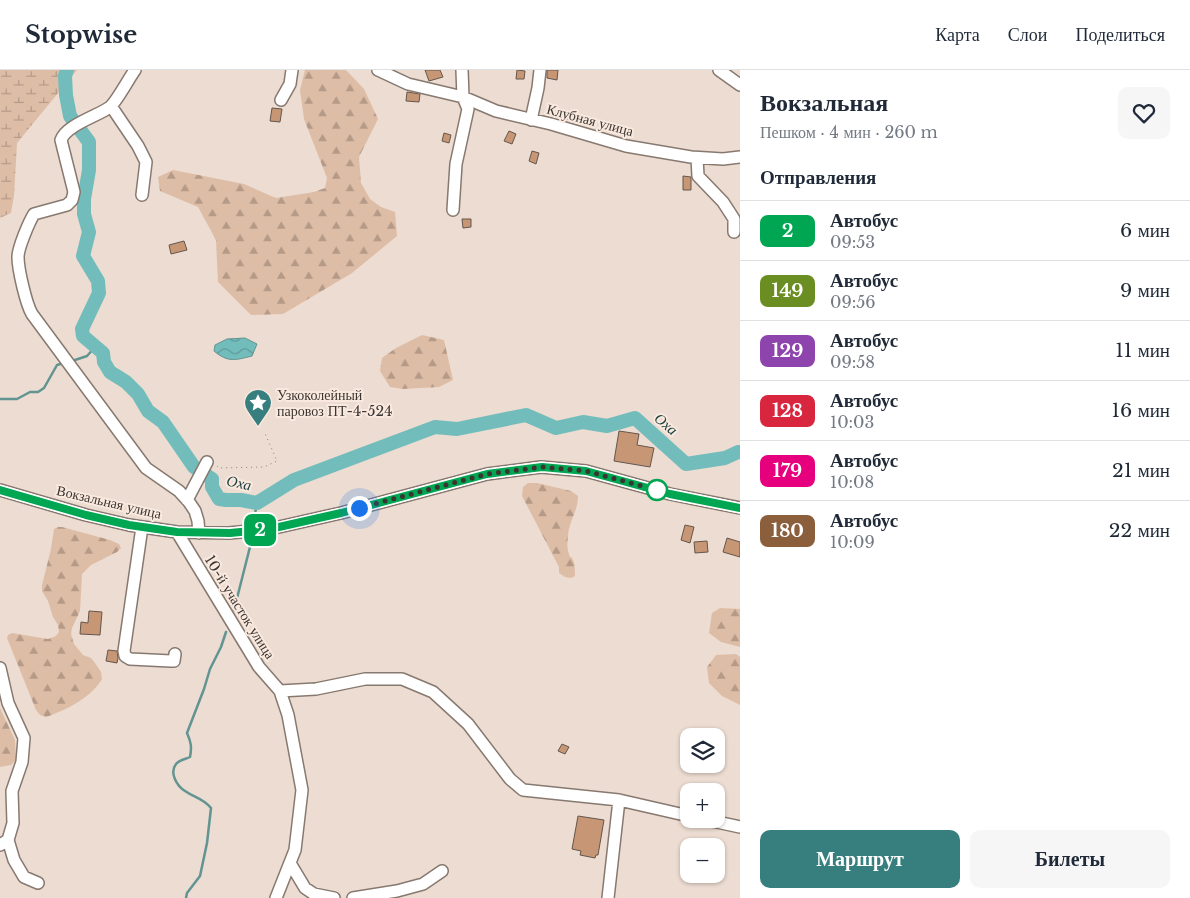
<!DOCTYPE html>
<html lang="ru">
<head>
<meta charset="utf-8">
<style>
	body { margin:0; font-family:"Libre Baskerville",serif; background:#f6f6f7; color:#1f2937; height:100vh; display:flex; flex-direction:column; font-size:19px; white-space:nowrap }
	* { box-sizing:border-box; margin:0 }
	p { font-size:16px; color:#747a83 }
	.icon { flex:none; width:28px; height:28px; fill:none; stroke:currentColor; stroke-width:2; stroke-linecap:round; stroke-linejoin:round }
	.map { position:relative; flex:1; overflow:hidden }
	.panel { display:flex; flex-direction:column; background:#fff; width:450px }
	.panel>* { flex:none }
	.badge { padding:0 10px; border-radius:8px; font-size:18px; line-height:32px }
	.tools { position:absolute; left:680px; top:658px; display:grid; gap:10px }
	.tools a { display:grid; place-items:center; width:45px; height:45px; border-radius:10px; background:#fff; box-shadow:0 1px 4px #0004; font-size:25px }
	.you { position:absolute; width:25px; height:25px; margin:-12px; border:4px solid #fff; border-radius:50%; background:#1a73e8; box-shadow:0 0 0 8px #1a73e833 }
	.map>.badge { position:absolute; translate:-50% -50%; box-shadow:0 0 0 2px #fff }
	h2 { padding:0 20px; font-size:19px; line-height:45px }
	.round { display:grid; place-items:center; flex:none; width:52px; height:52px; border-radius:10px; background:#f6f6f7 }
	.head { display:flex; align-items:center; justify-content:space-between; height:85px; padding:0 20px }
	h1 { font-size:24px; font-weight:600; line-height:38px }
	.action { display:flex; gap:10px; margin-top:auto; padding:10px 20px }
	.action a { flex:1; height:58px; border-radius:10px; background:#367f7e; color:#fff; font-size:20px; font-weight:600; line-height:58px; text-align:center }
	.action a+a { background:#f6f6f7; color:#1f2937 }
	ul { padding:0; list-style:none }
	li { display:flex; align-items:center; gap:15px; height:60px; padding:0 20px; border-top:1px solid #e0e1e3 }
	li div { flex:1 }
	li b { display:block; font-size:19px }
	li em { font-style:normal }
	li .badge { min-width:55px; font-weight:700; text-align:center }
	header { display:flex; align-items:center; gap:30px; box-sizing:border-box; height:70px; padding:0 25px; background:#fff; border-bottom:1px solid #e0e1e3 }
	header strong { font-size:24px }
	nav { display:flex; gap:28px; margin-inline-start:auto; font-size:18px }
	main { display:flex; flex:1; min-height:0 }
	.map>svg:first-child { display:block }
	.forest { fill:url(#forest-firs) }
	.wetland { fill:url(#wetland-marsh) }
	.water { fill:url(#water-waves); stroke:#629492 }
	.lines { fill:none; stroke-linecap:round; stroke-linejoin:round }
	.stream { stroke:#629492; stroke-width:2.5 }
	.river { stroke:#72bdbb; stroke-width:14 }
	.building { fill:#c79675; stroke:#64564d }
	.minor-casing { stroke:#87796f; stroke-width:14 }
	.path { stroke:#8b817a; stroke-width:1; stroke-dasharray:1 4; stroke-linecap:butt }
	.minor { stroke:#fff; stroke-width:11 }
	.line-casing { stroke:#fff; stroke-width:11 }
	.line { stroke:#00a651; stroke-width:8 }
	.walk { stroke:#3b3531; stroke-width:5; stroke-dasharray:0 9 }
	.stop-dot { fill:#fff; stroke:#00a651; stroke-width:2.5 }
	.labels { text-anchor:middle; stroke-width:4; stroke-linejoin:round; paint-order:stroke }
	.street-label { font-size:14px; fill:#3b3531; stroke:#f9e9de }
	.poi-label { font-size:14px; fill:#3b3531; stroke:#f9e9de; text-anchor:start }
	.water-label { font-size:15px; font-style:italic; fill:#183d3c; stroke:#f9e9de }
</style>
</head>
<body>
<header>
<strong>Stopwise</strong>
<nav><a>Карта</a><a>Слои</a><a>Поделиться</a></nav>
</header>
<main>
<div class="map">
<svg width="740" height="828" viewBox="0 0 740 828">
	<defs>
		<pattern id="forest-firs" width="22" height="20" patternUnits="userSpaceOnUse" patternTransform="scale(1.25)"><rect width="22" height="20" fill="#debda6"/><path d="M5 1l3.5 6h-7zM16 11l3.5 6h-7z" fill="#b59a88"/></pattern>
		<pattern id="wetland-marsh" width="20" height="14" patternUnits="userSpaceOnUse" patternTransform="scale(1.25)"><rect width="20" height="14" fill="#debda6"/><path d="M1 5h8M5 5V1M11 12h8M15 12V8" fill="none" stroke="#b59a88"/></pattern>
		<pattern id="water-waves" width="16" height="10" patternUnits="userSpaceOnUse" patternTransform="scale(1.25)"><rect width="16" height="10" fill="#72bdbb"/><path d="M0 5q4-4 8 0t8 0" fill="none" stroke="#5f9a99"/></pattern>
	</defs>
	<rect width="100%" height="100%" fill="#ecdcd1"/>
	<path class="forest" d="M305,0H346L364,19L378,49L359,87L361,113L370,129L381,137L395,142L397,166L352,203L283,244L251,245L218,212L216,170L198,137L160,121L158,107L173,100L244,114L276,128L314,122L325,118L327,108L304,49L300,20Z
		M422,265L444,270L453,310L439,317L403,319L390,317L380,301L382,288L396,278Z
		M528,413H537L571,421L578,426C578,442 568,452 568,468C567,472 567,479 569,484C570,489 571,485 573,490C575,494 575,501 575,506L571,508L565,507L559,503V497L522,426L523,417Z
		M58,457H62L110,470L119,474L121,478L117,482L91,495L82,504L80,541L72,558L71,564L74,574L83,585L91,588L95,593L101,602L102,609C91,628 66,640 46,647L40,645L36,640L7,568L8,565L12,563L48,569L56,566L59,562L58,555L53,547L48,531L42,521V515L51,479L54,459Z
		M720,538L740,539V577L721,572L709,563L712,543Z
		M736,584L740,587V635L722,626L709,613L707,597L716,585Z
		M0,638L15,670L16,690L11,695L0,697Z"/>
	<path class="wetland" d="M0,0H77L17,73L14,126L11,143L0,148Z"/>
	<path class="water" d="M245,268L257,274L252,286C236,290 228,293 214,281L215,275L227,269Z"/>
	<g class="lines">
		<path class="stream" d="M72,291L87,286L95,277
			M0,329H17L30,322H38L44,318L57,295L64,293
			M256,452L255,444L257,433
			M234,540L251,473
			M186,828L187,823L200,806L207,773L211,738C203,728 195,728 185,721C177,716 169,703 176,694C179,690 186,689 190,687C192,677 191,672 187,663L204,619L210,599L221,577L226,562"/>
		<path class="river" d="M67,0L65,6L66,25L70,46L89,72V100L84,129V144L89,162L83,186L98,211L99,223L82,259L83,266L103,283L104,292L110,302L126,312L138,324L148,341L163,352L194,397L212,409V417L219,429L226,430H241L257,433L294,410L435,357L457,359L526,345L556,358L583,352L607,356L635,348L686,394L725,388L738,382H740"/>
	</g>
	<path class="building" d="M425,0H440L443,7L429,11Z
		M517,0L525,1L524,9H516Z
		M547,0H558L557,10L547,8Z
		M407,22L420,24L419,32L406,31Z
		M272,38L282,39L280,52L270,51Z
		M568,42L577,46L574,52L565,48Z
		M509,61L516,64L512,74L504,71Z
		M444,63L451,65L449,73L442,71Z
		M532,81L539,83L536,94L529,91Z
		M683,106L691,107V120H683Z
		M462,149H471V157L463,158Z
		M184,171L187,180L171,184L169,175Z
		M619,361L639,364L637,375L654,378L650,397L614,391Z
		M685,455L694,457L690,473L681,470Z
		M727,468L740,472V487L723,482Z
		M707,471L708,482L695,483L694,472Z
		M89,541L102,542L100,565L80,564L81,552L88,553Z
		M108,580L117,581L118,588L117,593L106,591Z
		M562,674L569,677L565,684L558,681Z
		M578,746L604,750L598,785H596L595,788L580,785L581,781L572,779Z"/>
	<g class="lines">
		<defs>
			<path id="minor" d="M135,0C129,8 117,31 110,37C98,46 66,55 61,70L74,122L72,130L67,135L34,144C29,152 18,178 18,187C18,199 26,234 32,244L146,398L179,421L189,432L195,441L198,451L199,463
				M378,0L408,14L463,27L468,39L456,94L453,140
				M462,0L463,27L496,41L551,54L626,76L691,87L723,89L740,87
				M719,0L740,15
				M281,30L290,14L292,0
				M111,36L138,76L146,92L142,125
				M531,50L538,18L540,0
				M697,88L698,106L723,132L734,149V162
				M0,420L86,445L129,455L177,462L229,463L270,459L341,443L487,404L541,397L586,401L670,424L740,438
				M187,430L207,392
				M142,457L124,581L125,586L130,589L171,591H174L175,584
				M177,462L259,597L280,621L288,645L302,720L295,780L276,828
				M0,598L8,633L24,668L22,692L12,721L13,753L8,770L0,775
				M280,621L316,619L365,609H402L433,622L468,654L510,709L523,720L619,730L608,828
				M619,730L689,746
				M703,749L740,757
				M8,770L14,790L24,807L38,813
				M290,793L305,818L314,824L334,828
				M353,828L397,821L423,814L442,801"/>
		</defs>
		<use href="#minor" class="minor-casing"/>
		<path class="path" d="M217,396L219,398L264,397L277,391L264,361"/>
		<use href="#minor" class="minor"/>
	</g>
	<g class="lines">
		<defs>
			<path id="line" d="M0,420L86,445L129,455L177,462L230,463L270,459L341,443L487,404L542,397L586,401L670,424L740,438"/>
		</defs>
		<use href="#line" class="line-casing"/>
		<use href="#line" class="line"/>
		<path class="walk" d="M359,438L487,404L542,397L586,401L657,420"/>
	</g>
	<defs>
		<symbol id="sight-pin" viewBox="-11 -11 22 30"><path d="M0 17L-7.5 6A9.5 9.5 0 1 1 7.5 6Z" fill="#367f7e" stroke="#f9e9de"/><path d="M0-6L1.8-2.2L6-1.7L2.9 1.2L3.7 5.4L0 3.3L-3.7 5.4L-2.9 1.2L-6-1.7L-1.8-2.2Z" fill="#fff"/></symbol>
	</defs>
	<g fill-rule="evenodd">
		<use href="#sight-pin" x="242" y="317" width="32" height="43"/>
	</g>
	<circle class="stop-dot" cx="657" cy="420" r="10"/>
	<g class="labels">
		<g class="street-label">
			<text transform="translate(590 50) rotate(15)" y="5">Клубная улица</text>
			<text transform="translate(109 432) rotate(13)" y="5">Вокзальная улица</text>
			<text transform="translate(240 537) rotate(58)" y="5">10-й участок улица</text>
		</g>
		<g class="poi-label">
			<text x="277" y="330">Узкоколейный<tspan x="277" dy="16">паровоз ПТ-4-524</tspan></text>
		</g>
		<g class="water-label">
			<text transform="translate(666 354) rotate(41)" y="5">Оха</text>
			<text transform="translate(239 413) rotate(12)" y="5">Оха</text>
		</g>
	</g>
</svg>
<div class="tools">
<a><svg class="icon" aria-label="layers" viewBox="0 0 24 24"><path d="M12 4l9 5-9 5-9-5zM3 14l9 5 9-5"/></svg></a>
<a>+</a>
<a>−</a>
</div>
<div class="you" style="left:359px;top:438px"></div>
<b class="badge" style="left:260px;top:460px;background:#00a651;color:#fff">2</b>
</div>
<section class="panel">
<div class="head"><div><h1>Вокзальная</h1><p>Пешком · 4 мин · 260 m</p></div><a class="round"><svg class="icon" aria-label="heart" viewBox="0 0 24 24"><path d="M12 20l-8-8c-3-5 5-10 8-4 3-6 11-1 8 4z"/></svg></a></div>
<h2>Отправления</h2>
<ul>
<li><span class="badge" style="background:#00a651;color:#fff">2</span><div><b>Автобус</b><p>09:53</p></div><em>6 мин</em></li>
<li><span class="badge" style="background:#6b8e23;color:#fff">149</span><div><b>Автобус</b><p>09:56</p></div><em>9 мин</em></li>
<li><span class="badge" style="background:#8e44ad;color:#fff">129</span><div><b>Автобус</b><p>09:58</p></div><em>11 мин</em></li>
<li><span class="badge" style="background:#d7263d;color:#fff">128</span><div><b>Автобус</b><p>10:03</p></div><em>16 мин</em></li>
<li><span class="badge" style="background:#e6007e;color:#fff">179</span><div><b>Автобус</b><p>10:08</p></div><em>21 мин</em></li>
<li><span class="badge" style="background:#8b5e3c;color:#fff">180</span><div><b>Автобус</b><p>10:09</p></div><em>22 мин</em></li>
</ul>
<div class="action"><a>Маршрут</a><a>Билеты</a></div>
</section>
</main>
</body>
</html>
